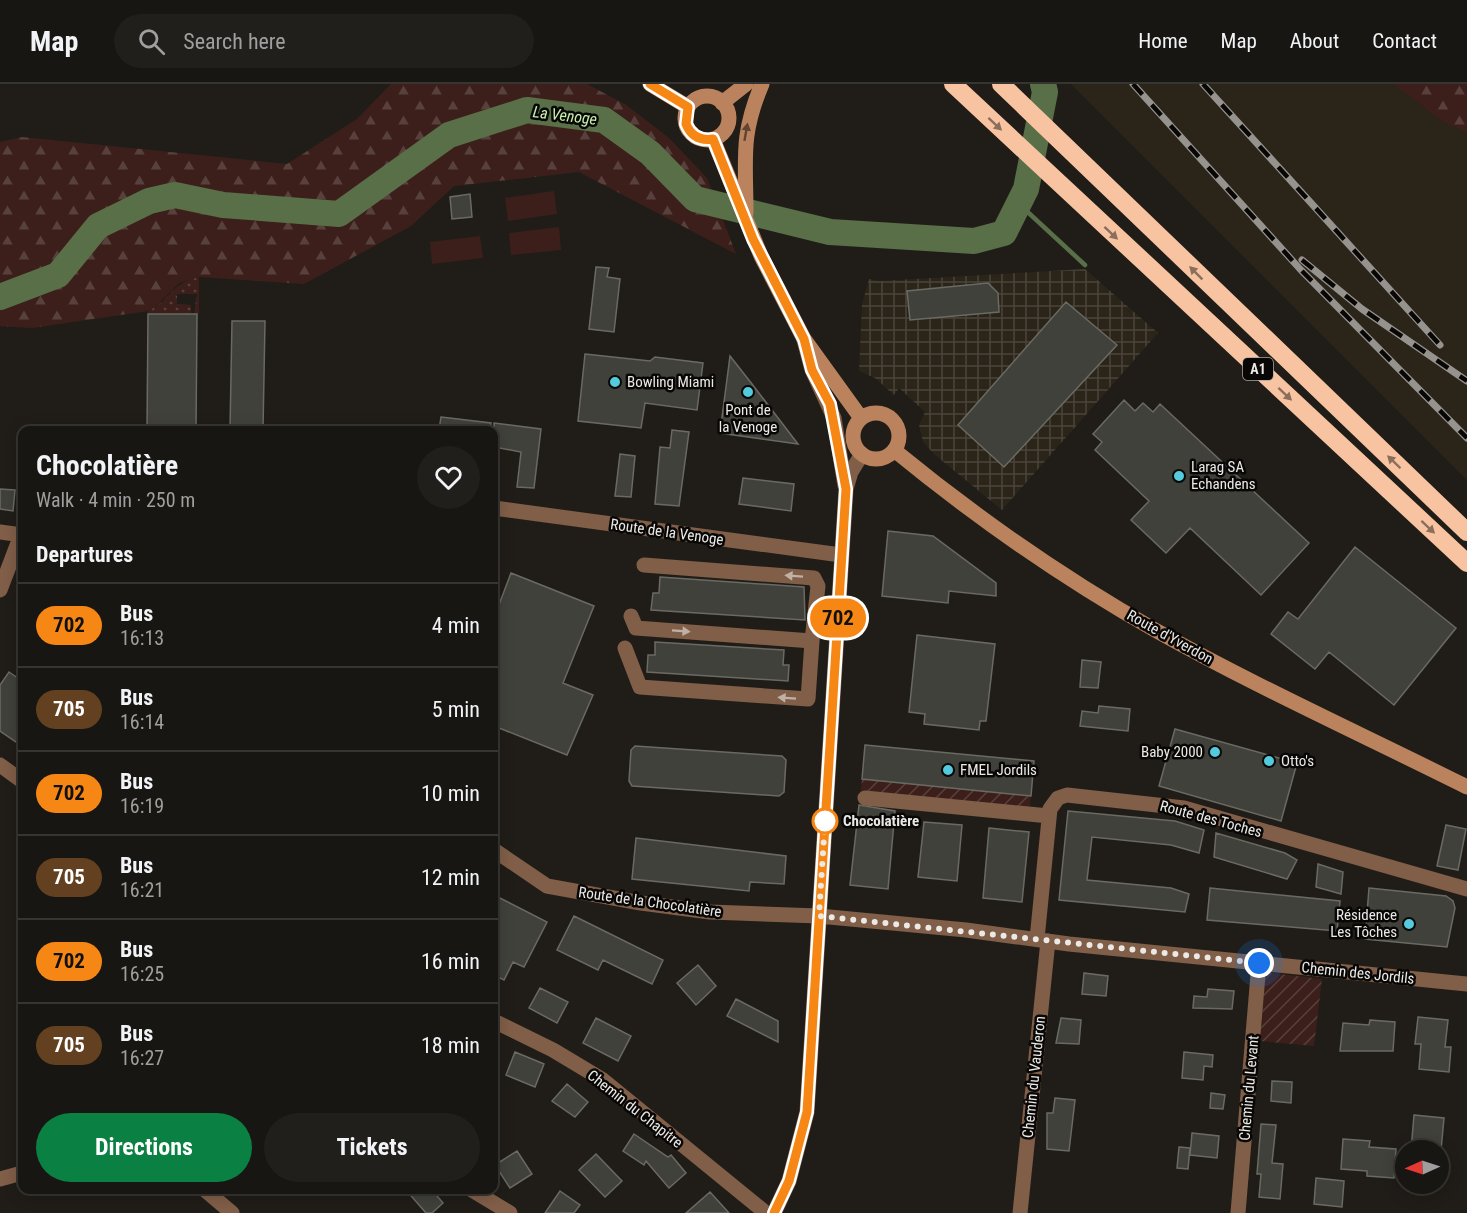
<!DOCTYPE html>
<html lang="en">
<head>
<meta charset="utf-8">
<style>
	body { margin:0; font-family:"Roboto Condensed",sans-serif; background:#211f1b; color:#f1f3f6; height:100vh; display:flex; flex-direction:column; font-size:22px; white-space:nowrap }
	* { box-sizing:border-box; margin:0 }
	p { font-size:20px; color:#9f9f9f }
	.icon { flex:none; width:33px; height:33px; fill:none; stroke:currentColor; stroke-width:2; stroke-linecap:round; stroke-linejoin:round }
	.map { position:relative; flex:1; overflow:hidden }
	.details { position:absolute; left:18px; top:342px; width:480px; height:768px; display:flex; flex-direction:column; background:#181612; border-radius:12px; box-shadow:0 3px 15px #0003,0 0 0 2px #363532 }
	.details>* { flex:none }
	.badge { padding:0 12px; border-radius:20px; font-size:21px; line-height:39px }
	.needle { width:39px; rotate:267deg }
	.buttons { position:absolute; left:1395px; top:1056px; display:grid; gap:12px }
	.buttons a { display:grid; place-items:center; width:54px; height:54px; border-radius:50%; background:#181612; box-shadow:0 3px 15px #0003,0 0 0 2px #363532; font-size:30px }
	.you { position:absolute; width:30px; height:30px; margin:-15px; border:4px solid #fff; border-radius:50%; background:#1a73e8; box-shadow:0 0 0 9px #1a73e833 }
	.map>.badge { position:absolute; translate:-50% -50%; box-shadow:0 0 0 3px #fff }
	h2 { padding:0 18px; font-size:22px; line-height:54px }
	.round { display:grid; place-items:center; flex:none; width:63px; height:63px; border-radius:32px; background:#211f1b }
	.overview { display:flex; align-items:center; justify-content:space-between; height:102px; padding:0 18px }
	h1 { font-size:28px; font-weight:700; line-height:45px }
	.action { display:flex; gap:12px; margin-top:auto; padding:12px 18px }
	.action a { flex:1; height:69px; border-radius:36px; background:#0b8043; color:#fff; font-size:24px; font-weight:700; line-height:69px; text-align:center }
	.action a+a { background:#211f1b; color:#f1f3f6 }
	ul { padding:0; list-style:none }
	li { display:flex; align-items:center; gap:18px; height:84px; padding:0 18px; border-top:2px solid #363532 }
	li div { flex:1 }
	li b { display:block; font-size:22px }
	li em { font-style:normal }
	li .badge { min-width:66px; font-weight:700; text-align:center }
	header { display:flex; align-items:center; gap:36px; box-sizing:border-box; height:84px; padding:0 30px; background:#181612; border-bottom:2px solid #363532 }
	header strong { font-size:28px }
	nav { display:flex; gap:33px; margin-inline-start:auto; font-size:21px }
	.search { width:420px; height:54px; background:#211f1b; display:flex; align-items:center; gap:15px; box-sizing:border-box; padding:0 21px; border-radius:33px; color:#9f9f9f; font-size:22px }
	.map>svg:first-child { display:block }
	.built { fill:#2a2419 }
	.industrial { fill:url(#industrial-grid) }
	.grass { fill:url(#grass-dots) }
	.forest { fill:url(#forest-firs) }
	.garden { fill:url(#garden-furrows) }
	.pitch { fill:#3c1f1b }
	.lines { fill:none; stroke-linecap:round; stroke-linejoin:round }
	.stream { stroke:#596f47; stroke-width:4.5 }
	.river { stroke:#596f47; stroke-width:26 }
	.building { fill:#41413b; stroke:#6a6a63; stroke-width:1.5 }
	.minor { stroke:#805e48; stroke-width:15 }
	.secondary { stroke:#ba835e; stroke-width:15 }
	.motorway { stroke:#f7c3a1; stroke-width:18 }
	.rail-casing { stroke:#96938f; stroke-width:7 }
	.rail { stroke:#080706; stroke-width:4.5; stroke-dasharray:14; stroke-linecap:butt }
	.oneway { fill:#8b6e5b }
	.oneway2 { fill:#614532 }
	.oneway3 { fill:#c0b1a7 }
	.line-casing { stroke:#fff; stroke-width:14 }
	.line { stroke:#f68714; stroke-width:9 }
	.walk { stroke:#ebe9e6; stroke-width:6; stroke-dasharray:0 10.8 }
	.poi-dot { fill:#54cadd; stroke:#080706; stroke-width:2 }
	.stop-dot { fill:#fff; stroke:#f68714; stroke-width:3 }
	.labels { text-anchor:middle; stroke-width:5; stroke-linejoin:round; paint-order:stroke }
	.shield { fill:#080706; stroke:#a7a5a3; stroke-width:1.5 }
	.shield-label { font-size:14px; font-weight:bold; fill:#ebe9e6 }
	.poi-label { font-size:15px; fill:#ebe9e6; stroke:#080706; text-anchor:start }
	.street-label { font-size:15px; fill:#ebe9e6; stroke:#080706 }
	.stop-label { font-size:15px; font-weight:bold; fill:#ebe9e6; stroke:#080706; text-anchor:start }
	.water-label { font-size:16px; font-style:italic; fill:#c9efad; stroke:#080706 }
</style>
</head>
<body>
<header>
<strong>Map</strong>
<div class="search"><svg class="icon" aria-label="search" viewBox="0 0 24 24"><circle cx="10" cy="10" r="6"/><path d="M15 15l6 6"/></svg>Search here</div>
<nav><a>Home</a><a>Map</a><a>About</a><a>Contact</a></nav>
</header>
<div class="map">
<svg width="1467" height="1129" viewBox="0 0 1467 1129">
	<defs>
		<pattern id="industrial-grid" width="8" height="8" patternUnits="userSpaceOnUse" patternTransform="scale(1.5)"><rect width="8" height="8" fill="#2a2419"/><path d="M0 4h8M4 0v8" fill="none" stroke="#49443a"/></pattern>
		<pattern id="grass-dots" width="8" height="8" patternUnits="userSpaceOnUse" patternTransform="scale(1.5)"><rect width="8" height="8" fill="#3c1f1b"/><path d="M2 2h.1M6 6h.1" fill="none" stroke="#58403c" stroke-width="1.8" stroke-linecap="round"/></pattern>
		<pattern id="forest-firs" width="22" height="20" patternUnits="userSpaceOnUse" patternTransform="scale(1.5)"><rect width="22" height="20" fill="#3c1f1b"/><path d="M5 1l3.5 6h-7zM16 11l3.5 6h-7z" fill="#58403c"/></pattern>
		<pattern id="garden-furrows" width="10" height="10" patternUnits="userSpaceOnUse" patternTransform="scale(1.5)"><rect width="10" height="10" fill="#3c1f1b"/><path d="M-1 1l2-2M0 10L10 0M9 11l2-2" fill="none" stroke="#58403c"/></pattern>
	</defs>
	<rect width="100%" height="100%" fill="#201d18"/>
	<path class="built" d="M1071,0H1393L1442,37L1467,49V396Z"/>
	<path class="industrial" d="M1085,185L1158,249L1002,426L935,371L923,358L919,341L925,328L899,304L894,311L875,294L859,287L862,220L869,195L880,197Z"/>
	<path class="grass" d="M199,193V230H194L197,210H177V220L191,221V230H148V227C172,215 168,201 199,193Z"/>
	<path class="forest" d="M391,0H587L626,21L669,54L707,94L736,170L579,88L454,102L411,142L304,200L199,193L179,199L156,222L148,227L32,244L0,242V58L22,53L287,80L357,35Z
		M1393,0H1467V49L1442,37Z"/>
	<path class="garden" d="M862,695L1031,712L1029,730L860,713Z
		M1271,889L1322,895L1314,962L1260,957L1265,895Z"/>
	<path class="pitch" d="M554,107L557,130L508,137L505,114Z
		M559,143L561,166L511,171L509,149Z
		M480,152L483,174L432,180L430,158Z"/>
	<g class="lines">
		<path class="stream" d="M1019,120L1085,181"/>
		<path class="river" d="M0,213L58,191L98,142L149,117L175,111L223,121L339,130L449,51L527,26L604,36L650,69L695,115L830,148L974,157L1004,149L1026,105L1045,8L1043,0"/>
	</g>
	<path class="building" d="M470,110L472,133L452,135L450,113Z
		M596,183L609,184L607,193L620,195L614,248L589,245Z
		M988,199L998,209L999,228L910,236L907,207Z
		M1066,218L1117,261L1004,383L958,341Z
		M148,230H197L196,346H147Z
		M232,237H265L263,346H230Z
		M585,270L650,277L655,273L703,279L697,326L645,319L641,344L578,337Z
		M730,272L752,300L798,360L720,349Z
		M1124,316L1135,327L1143,319L1153,328L1160,320L1309,459L1261,511L1190,444L1166,469L1131,436L1149,417L1095,366L1102,358L1093,350Z
		M441,333L491,339L490,346H439Z
		M494,339L541,345L534,404L517,403L521,368L494,363Z
		M672,346L689,348L679,422L655,420L660,363L670,364Z
		M620,370L635,372L631,413L615,412Z
		M743,394L794,400L791,427L739,420Z
		M0,405L15,406L13,427L0,425Z
		M888,447L933,452L996,499V512L949,507L948,519L882,512Z
		M1355,463L1456,544L1394,621L1329,568L1315,585L1271,550L1288,528L1298,535Z
		M511,489L594,522L563,599L593,611L567,671L494,642V534Z
		M660,493L804,503L805,536L651,526L653,509H659Z
		M917,551L995,560L986,637H980L979,646L924,640L925,630L909,628Z
		M655,558L784,566L783,581H789L788,597L647,588L648,571H655Z
		M1082,576L1101,578L1098,604L1080,603Z
		M9,588L22,597V662L0,647V601Z
		M1099,622L1130,625L1128,647L1080,642L1082,627L1098,629Z
		M1175,645L1297,679L1281,737L1159,702Z
		M865,661L1034,677L1031,712L862,695Z
		M635,662L782,672L786,676L784,708L779,712L632,702L629,697L631,666Z
		M859,721L895,727L888,805L850,801Z
		M1068,727L1175,737L1204,746L1199,769L1171,761L1092,753L1087,796L1171,804L1189,810L1185,828L1059,816Z
		M924,738L962,741L957,797L918,793Z
		M1446,741L1466,745L1458,786L1437,782Z
		M989,744L1029,748L1022,818L983,814Z
		M1216,749L1285,769L1297,776L1287,795L1214,773Z
		M636,754L786,772L784,800L750,798L749,807L632,795Z
		M1318,780L1343,788L1341,810L1316,803Z
		M1210,804L1340,817L1337,847L1207,836Z
		M1369,804L1446,812L1453,817L1455,824L1447,863L1365,855Z
		M494,811L547,838L524,883L513,878L504,896L494,891Z
		M574,832L663,876L652,900L603,876L598,886L557,866Z
		M698,881L716,902L696,921L677,899Z
		M1084,889L1108,892L1106,912L1082,910Z
		M540,904L568,918L557,939L529,924Z
		M1208,905L1234,907L1232,925L1193,924L1194,912L1207,913Z
		M736,915L778,937V958L727,932Z
		M1418,933L1448,936L1445,963H1451L1449,988L1419,985L1421,960H1415Z
		M596,934L631,952L618,977L583,959Z
		M1061,934L1081,936L1079,960L1056,959Z
		M1370,936L1395,938L1393,967H1340L1343,939L1369,941Z
		M515,968L544,980L535,1003L506,991Z
		M1184,968L1213,971L1212,983L1204,982L1203,996L1182,994Z
		M1272,997L1292,998L1291,1019L1271,1017Z
		M567,1000L588,1018L575,1033L552,1017Z
		M1211,1009L1225,1011L1223,1025L1210,1024Z
		M1055,1014L1075,1016L1069,1067L1047,1065V1029H1053Z
		M1414,1031L1444,1034L1441,1066H1411Z
		M1261,1040L1276,1041L1272,1079L1283,1080L1280,1115L1259,1113L1261,1090H1257Z
		M1192,1049L1219,1052L1217,1074L1190,1071Z
		M634,1050L668,1073L671,1071L686,1089L669,1104L646,1077L644,1081L623,1067Z
		M1343,1055L1370,1057L1369,1063L1396,1065L1394,1094L1367,1092V1087L1341,1085Z
		M1179,1063L1190,1064L1188,1085L1177,1084Z
		M517,1067L532,1090L510,1104L495,1081Z
		M596,1070L622,1097L605,1113L579,1086Z
		M1316,1094L1344,1097L1342,1123L1314,1120Z
		M406,1106H432L443,1119L432,1129H426Z
		M560,1107L580,1121L574,1129H545Z
		M710,1108L729,1129H686Z"/>
	<g class="lines">
		<path class="minor" d="M804,256L812,286L834,334L845,402
			M494,424L841,471
			M0,448L22,451
			M0,506L21,451
			M631,532L636,544L812,557L818,502L814,494L644,481
			M625,564L640,603L808,615L812,557
			M0,681L22,697
			M865,714L1049,732
			M494,766L547,802L641,819L710,828L819,832L966,846L1069,860L1467,900
			M1037,855L1050,725L1058,714L1067,711L1184,724L1467,805
			M494,937L553,966L603,996L766,1129
			M0,1095L22,1089
			M205,1106L232,1129
			M472,1106L510,1129
			M774,1129L789,1097L807,1028L846,405L851,388L862,370
			M1020,1129L1048,857
			M1238,1129L1259,879"/>
		<path class="secondary" d="M650,0L688,23
			M685 34a22 22 0 1 1 44 0a22 22 0 1 1-44 0Z
			M722,19L746,0
			M713,55L761,172L804,255L861,334
			M746,129C746,75 740,52 762,0
			M853 352a23 23 0 1 1 46 0a23 23 0 1 1-46 0Z
			M894,366C977,434 1063,494 1155,546C1257,603 1363,651 1467,703"/>
		<path class="motorway" d="M953,0L1467,479
			M1001,0L1467,448"/>
		<defs>
			<path id="rail" d="M1133,0L1300,185L1467,354
				M1203,0L1440,261
				M1302,176L1362,225L1467,297"/>
		</defs>
		<use href="#rail" class="rail-casing"/>
		<use href="#rail" class="rail"/>
	</g>
	<defs><path id="oneway-solid" d="M-6-.8H1V-3.2L6.5 0L1 3.2V.8H-6Z" transform="scale(1.5)"/></defs>
	<g class="oneway">
		<use href="#oneway-solid" transform="translate(995 40) rotate(43)"/>
		<use href="#oneway-solid" transform="translate(1111 149) rotate(43)"/>
		<use href="#oneway-solid" transform="translate(1196 189) rotate(-135)"/>
		<use href="#oneway-solid" transform="translate(1285 310) rotate(43)"/>
		<use href="#oneway-solid" transform="translate(1394 378) rotate(-136)"/>
		<use href="#oneway-solid" transform="translate(1428 443) rotate(43)"/>
	</g>
	<use class="oneway2" href="#oneway-solid" transform="translate(746 48) rotate(-80)"/>
	<g class="oneway3">
		<use href="#oneway-solid" transform="translate(794 492) rotate(-176)"/>
		<use href="#oneway-solid" transform="translate(681 547) rotate(4)"/>
		<use href="#oneway-solid" transform="translate(787 614) rotate(-176)"/>
	</g>
	<g class="lines">
		<defs>
			<path id="line" d="M650,0L688,23L686,40C691,52 700,57 713,55L753,155L804,255L812,286L830,320L846,405L807,1028L789,1097L774,1129"/>
		</defs>
		<use href="#line" class="line-casing"/>
		<use href="#line" class="line"/>
		<path class="walk" d="M825,737L819,832L1259,879"/>
	</g>
	<g class="poi-dot">
		<circle cx="615" cy="298" r="6"/>
		<circle cx="748" cy="308" r="6"/>
		<circle cx="1179" cy="392" r="6"/>
		<circle cx="1215" cy="668" r="6"/>
		<circle cx="1269" cy="677" r="6"/>
		<circle cx="948" cy="686" r="6"/>
		<circle cx="1409" cy="840" r="6"/>
	</g>
	<circle class="stop-dot" cx="825" cy="737" r="12"/>
	<g class="labels">
		<rect class="shield" x="1243" y="274" width="30" height="22" rx="4.5"/>
		<g class="shield-label">
			<text x="1258" y="290">A1</text>
		</g>
		<g class="poi-label">
			<text x="627" y="303">Bowling Miami</text>
			<text x="748" y="331" text-anchor="middle">Pont de<tspan x="748" dy="17">la Venoge</tspan></text>
			<text x="1191" y="388">Larag SA<tspan x="1191" dy="17">Echandens</tspan></text>
			<text x="1203" y="673" text-anchor="end">Baby 2000</text>
			<text x="1281" y="682">Otto's</text>
			<text x="960" y="691">FMEL Jordils</text>
			<text x="1397" y="836" text-anchor="end">Résidence<tspan x="1397" dy="17">Les Tôches</tspan></text>
		</g>
		<g class="street-label">
			<text transform="translate(667 448) rotate(8)" y="5">Route de la Venoge</text>
			<text transform="translate(1170 553) rotate(29)" y="5">Route d'Yverdon</text>
			<text transform="translate(1211 735) rotate(15)" y="5">Route des Toches</text>
			<text transform="translate(650 818) rotate(8)" y="5">Route de la Chocolatière</text>
			<text transform="translate(1358 889) rotate(6)" y="5">Chemin des Jordils</text>
			<text transform="translate(1034 993) rotate(-84)" y="5">Chemin du Vauderon</text>
			<text transform="translate(1249 1004) rotate(-85)" y="5">Chemin du Levant</text>
			<text transform="translate(635 1025) rotate(38)" y="5">Chemin du Chapitre</text>
		</g>
		<g class="stop-label">
			<text x="843" y="742">Chocolatière</text>
		</g>
		<g class="water-label">
			<text transform="translate(565 31) rotate(7)" y="6">La Venoge</text>
		</g>
	</g>
</svg>
<div class="buttons">
<a><svg class="needle" viewBox="-14 -14 28 28"><path d="M0-13l5 13h-10z" fill="#e53935"/><path d="M0 13l5-13h-10z" fill="#9f9f9f"/></svg></a>
</div>
<div class="you" style="left:1259px;top:879px"></div>
<b class="badge" style="left:838px;top:534px;background:#f68714;color:#111">702</b>
<section class="details">
<div class="overview"><div><h1>Chocolatière</h1><p>Walk · 4 min · 250 m</p></div><a class="round"><svg class="icon" aria-label="heart" viewBox="0 0 24 24"><path d="M12 20l-8-8c-3-5 5-10 8-4 3-6 11-1 8 4z"/></svg></a></div>
<h2>Departures</h2>
<ul>
<li><span class="badge" style="background:#f68714;color:#111">702</span><div><b>Bus</b><p>16:13</p></div><em>4 min</em></li>
<li><span class="badge" style="background:#624020;color:#fff">705</span><div><b>Bus</b><p>16:14</p></div><em>5 min</em></li>
<li><span class="badge" style="background:#f68714;color:#111">702</span><div><b>Bus</b><p>16:19</p></div><em>10 min</em></li>
<li><span class="badge" style="background:#624020;color:#fff">705</span><div><b>Bus</b><p>16:21</p></div><em>12 min</em></li>
<li><span class="badge" style="background:#f68714;color:#111">702</span><div><b>Bus</b><p>16:25</p></div><em>16 min</em></li>
<li><span class="badge" style="background:#624020;color:#fff">705</span><div><b>Bus</b><p>16:27</p></div><em>18 min</em></li>
</ul>
<div class="action"><a>Directions</a><a>Tickets</a></div>
</section>
</div>
</body>
</html>
